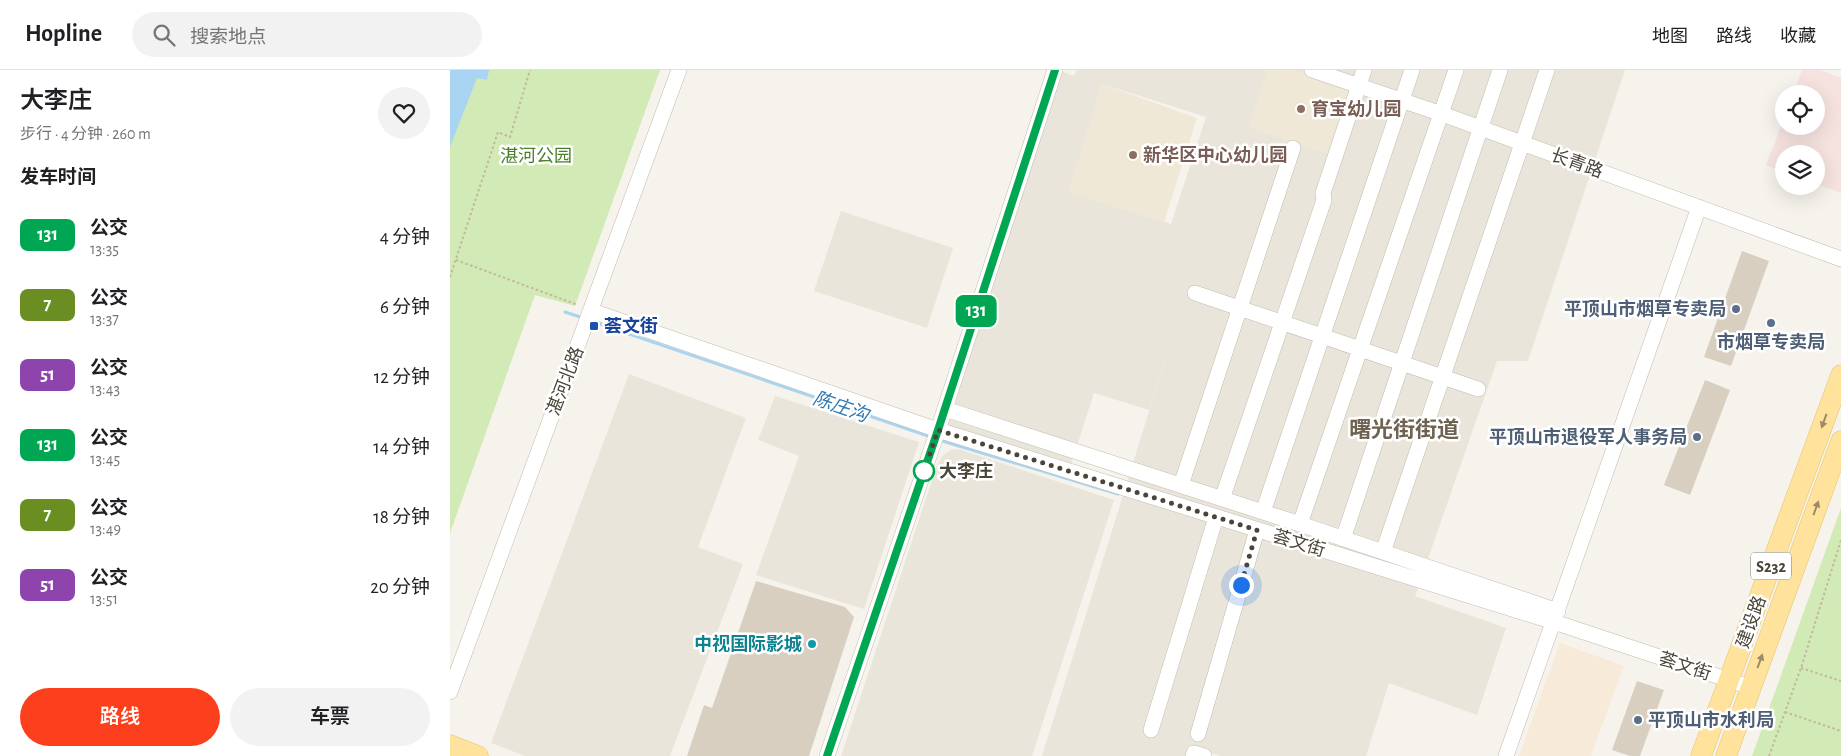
<!DOCTYPE html>
<html lang="zh">
<head>
<meta charset="utf-8">
<style>
	body { margin:0; font-family:"Alegreya Sans","Noto Sans SC",sans-serif; background:#f2f2f2; color:#202124; height:100vh; display:flex; flex-direction:column; font-size:19px; white-space:nowrap }
	* { box-sizing:border-box; margin:0 }
	p { font-size:16px; color:#757577 }
	.icon { flex:none; width:28px; height:28px; fill:none; stroke:currentColor; stroke-width:2; stroke-linecap:round; stroke-linejoin:round }
	.map { position:relative; flex:1; overflow:hidden }
	.drawer { display:flex; flex-direction:column; background:#fff; width:450px }
	.drawer>* { flex:none }
	.badge { padding:0 10px; border-radius:8px; font-size:18px; line-height:32px }
	.buttons { position:absolute; left:1325px; top:15px; display:grid; gap:10px }
	.buttons a { display:grid; place-items:center; width:50px; height:50px; border-radius:50%; background:#fff; box-shadow:0 5px 20px #0002; font-size:25px }
	.you { position:absolute; width:25px; height:25px; margin:-12px; border:4px solid #fff; border-radius:50%; background:#1a73e8; box-shadow:0 0 0 8px #1a73e833 }
	.map>.badge { position:absolute; translate:-50% -50%; box-shadow:0 0 0 2px #fff }
	h2 { padding:0 20px; font-size:19px; line-height:45px }
	.round { display:grid; place-items:center; flex:none; width:52px; height:52px; border-radius:26px; background:#f2f2f2 }
	.summary { display:flex; align-items:center; justify-content:space-between; height:85px; padding:0 20px }
	h1 { font-size:24px; font-weight:600; line-height:38px }
	.action { display:flex; gap:10px; margin-top:auto; padding:10px 20px }
	.action a { flex:1; height:58px; border-radius:30px; background:#fc3f1d; color:#fff; font-size:20px; font-weight:600; line-height:58px; text-align:center }
	.action a+a { background:#f2f2f2; color:#202124 }
	ul { padding:0; list-style:none }
	li { display:flex; align-items:center; gap:15px; height:70px; padding:0 20px }
	li div { flex:1 }
	li b { display:block; font-size:19px }
	li em { font-style:normal }
	li .badge { min-width:55px; font-weight:700; text-align:center }
	header { display:flex; align-items:center; gap:30px; box-sizing:border-box; height:70px; padding:0 25px; background:#fff; border-bottom:1px solid #e0e0e0 }
	header strong { font-size:24px }
	nav { display:flex; gap:28px; margin-inline-start:auto; font-size:18px }
	.search { width:350px; height:45px; background:#f2f2f2; display:flex; align-items:center; gap:12px; box-sizing:border-box; padding:0 18px; border-radius:28px; color:#757577; font-size:19px }
	main { display:flex; flex:1; min-height:0 }
	.map>svg:first-child { display:block }
	.residential { fill:#eae5da; fill-rule:evenodd }
	.commercial { fill:#f7ead8 }
	.education { fill:#efe8d6 }
	.medical { fill:#f6e3e0 }
	.green { fill:#d2eab5 }
	.water { fill:#a9d4f2 }
	.lines { fill:none; stroke-linecap:round; stroke-linejoin:round }
	.stream { stroke:#a9d4f2; stroke-width:3 }
	.building { fill:#d8cfc1 }
	.minor-casing { stroke:#c2bbae; stroke-width:16 }
	.major-casing { stroke:#e6c16a; stroke-width:21 }
	.path { stroke:#c4b79f; stroke-width:2; stroke-dasharray:2.5 2.5; stroke-linecap:butt }
	.minor { stroke:#fff; stroke-width:15 }
	.major { stroke:#ffe39c; stroke-width:20 }
	.oneway { fill:#9c8c66 }
	.line-casing { stroke:#fff; stroke-width:11 }
	.line { stroke:#00a651; stroke-width:8 }
	.walk { stroke:#4b4439; stroke-width:5; stroke-dasharray:0 9 }
	.education-dot { fill:#8d6e63; stroke:#fff; stroke-width:2 }
	.service-dot { fill:#5c6f8a; stroke:#fff; stroke-width:2 }
	.transit-dot { fill:#1a4fb4; stroke:#fff; stroke-width:2 }
	.stop-dot { fill:#fff; stroke:#00a651; stroke-width:2.5 }
	.culture-dot { fill:#0f9aa8; stroke:#fff; stroke-width:2 }
	.labels { text-anchor:middle; stroke-width:5; stroke-linejoin:round; paint-order:stroke }
	.shield { fill:#fff; stroke:#817c74; stroke-width:1 }
	.shield-label { font-size:16px; font-weight:bold; fill:#4b4439 }
	.education-label { font-size:18px; font-weight:bold; fill:#785e54; stroke:#fff; text-anchor:start }
	.park-label { font-size:18px; fill:#4a7f2a; stroke:#fff }
	.street-label { font-size:18px; fill:#4b4439; stroke:#fff }
	.service-label { font-size:18px; font-weight:bold; fill:#4e5e75; stroke:#fff; text-anchor:end }
	.transit-label { font-size:18px; font-weight:bold; fill:#164399; stroke:#fff; text-anchor:start }
	.stop-label { font-size:18px; font-weight:bold; fill:#4b4439; stroke:#fff; text-anchor:start }
	.culture-label { font-size:18px; font-weight:bold; fill:#0d838f; stroke:#fff; text-anchor:end }
	.water-label { font-size:19px; font-style:italic; fill:#2e7ab2; stroke:#fff }
	.district-label { font-size:22px; font-weight:bold; fill:#6e6250; stroke:#fff }
</style>
</head>
<body>
<header>
<strong>Hopline</strong>
<div class="search"><svg class="icon" aria-label="search" viewBox="0 0 24 24"><circle cx="10" cy="10" r="6"/><path d="M15 15l6 6"/></svg>搜索地点</div>
<nav><a>地图</a><a>路线</a><a>收藏</a></nav>
</header>
<main>
<section class="drawer">
<div class="summary"><div><h1>大李庄</h1><p>步行 · 4 分钟 · 260 m</p></div><a class="round"><svg class="icon" aria-label="heart" viewBox="0 0 24 24"><path d="M12 20l-8-8c-3-5 5-10 8-4 3-6 11-1 8 4z"/></svg></a></div>
<h2>发车时间</h2>
<ul>
<li><span class="badge" style="background:#00a651;color:#fff">131</span><div><b>公交</b><p>13:35</p></div><em>4 分钟</em></li>
<li><span class="badge" style="background:#6b8e23;color:#fff">7</span><div><b>公交</b><p>13:37</p></div><em>6 分钟</em></li>
<li><span class="badge" style="background:#8e44ad;color:#fff">51</span><div><b>公交</b><p>13:43</p></div><em>12 分钟</em></li>
<li><span class="badge" style="background:#00a651;color:#fff">131</span><div><b>公交</b><p>13:45</p></div><em>14 分钟</em></li>
<li><span class="badge" style="background:#6b8e23;color:#fff">7</span><div><b>公交</b><p>13:49</p></div><em>18 分钟</em></li>
<li><span class="badge" style="background:#8e44ad;color:#fff">51</span><div><b>公交</b><p>13:51</p></div><em>20 分钟</em></li>
</ul>
<div class="action"><a>路线</a><a>车票</a></div>
</section>
<div class="map">
<svg width="1391" height="686" viewBox="0 0 1391 686">
	<rect width="100%" height="100%" fill="#f6f3ec"/>
	<path class="residential" d="M608,0L624,6L627,0H1175L1078,291H1047L965,526L1056,558L1027,645L939,613L916,686H770L741,676L738,686H592L728,248L699,340L644,323L620,398L501,359L498,352ZM652,14L756,47L721,154L619,122Z
		M391,141L503,178L477,258L364,221Z
		M179,304L296,348L248,477L293,494L220,686H75L41,673Z
		M325,326L469,372L414,539L306,505L349,386L308,370Z
		M508,379L664,430L582,686H391L487,395L493,385L501,380Z"/>
	<path class="commercial" d="M1110,573L1174,596L1141,686H1069Z"/>
	<path class="education" d="M817,0H844L904,20L882,86L798,57Z
		M652,14L747,48L714,152L618,122Z"/>
	<path class="medical" d="M1352,0H1370L1391,8V123L1366,114V84H1334V102L1316,95L1334,48V56H1366V24H1343Z"/>
	<path class="green" d="M0,0H210L125,236L85,225L0,463Z
		M1391,438V686H1302Z"/>
	<path class="water" d="M0,0H39L37,10L27,8L0,77Z"/>
	<g class="lines">
		<path class="stream" d="M115,242L133,248
			M141,251L481,367
			M489,370L668,424"/>
	</g>
	<path class="building" d="M1292,181L1319,191L1281,296L1254,287Z
		M1255,310L1280,320L1240,425L1214,415Z
		M306,511L395,537L404,547L359,686H237L254,635L262,638Z
		M1187,611L1214,620L1190,686H1180L1162,680Z"/>
	<g class="lines">
		<defs>
			<path id="minor" d="M862,0L992,44L1391,189
				M745,223L1028,319
				M142,241L488,360L1104,552L1300,617
				M495,339L850,454L1108,541
				M731,415L843,78
				M772,429L874,130L873,123L914,0
				M813,442L962,0
				M850,454L1006,0
				M893,469L1050,0
				M933,482L1097,0
				M0,622L229,0
				M701,660L766,447
				M748,664L807,460
				M377,686L488,360L605,0
				M743,686L744,683L754,686
				M1056,686L1249,137"/>
			<path id="major" d="M0,675L28,686
				M1251,686L1391,305
				M1276,686L1391,371"/>
		</defs>
		<use href="#minor" class="minor-casing"/>
		<use href="#major" class="major-casing"/>
		<path class="path" d="M6,190L128,235
			M0,207L48,62L60,67L80,0
			M1351,598L1391,611
			M1335,642L1391,661
			M1319,686L1351,598L1391,470"/>
		<use href="#minor" class="minor"/>
		<use href="#major" class="major"/>
	</g>
	<defs><path id="oneway-solid" d="M-6-.8H1V-3.2L6.5 0L1 3.2V.8H-6Z" transform="scale(1.25)"/></defs>
	<g class="oneway">
		<use href="#oneway-solid" transform="translate(1374 351) rotate(110)"/>
		<use href="#oneway-solid" transform="translate(1366 438) rotate(-70)"/>
		<use href="#oneway-solid" transform="translate(1310 591) rotate(-70)"/>
	</g>
	<g class="lines">
		<defs>
			<path id="line" d="M377,686L488,360L605,0"/>
		</defs>
		<use href="#line" class="line-casing"/>
		<use href="#line" class="line"/>
		<path class="walk" d="M474,401L488,360L807,460L791,515"/>
	</g>
	<g class="education-dot">
		<circle cx="851" cy="39" r="5"/>
		<circle cx="683" cy="85" r="5"/>
	</g>
	<g class="service-dot">
		<circle cx="1286" cy="239" r="5"/>
		<circle cx="1321" cy="253" r="5"/>
		<circle cx="1247" cy="367" r="5"/>
		<circle cx="1188" cy="650" r="5"/>
	</g>
	<rect class="transit-dot" x="139" y="251" width="10" height="10" rx="2.5"/>
	<circle class="stop-dot" cx="474" cy="401" r="10"/>
	<circle class="culture-dot" cx="362" cy="574" r="5"/>
	<g class="labels">
		<rect class="shield" x="1301" y="482.5" width="40" height="27" rx="4"/>
		<g class="shield-label">
			<text x="1321" y="502">S232</text>
		</g>
		<g class="education-label">
			<text x="861" y="45">育宝幼儿园</text>
			<text x="693" y="91">新华区中心幼儿园</text>
		</g>
		<g class="park-label">
			<text x="86" y="92">湛河公园</text>
		</g>
		<g class="street-label">
			<text transform="translate(1127 93) rotate(20)" y="6">长青路</text>
			<text transform="translate(115 311) rotate(-69)" y="6">湛河北路</text>
			<text transform="translate(849 473) rotate(17)" y="6">荟文街</text>
			<text transform="translate(1301 552) rotate(-70)" y="6">建设路</text>
			<text transform="translate(1235 596) rotate(18)" y="6">荟文街</text>
		</g>
		<g class="service-label">
			<text x="1276" y="245">平顶山市烟草专卖局</text>
			<text x="1321" y="278" text-anchor="middle">市烟草专卖局</text>
			<text x="1237" y="373">平顶山市退役军人事务局</text>
			<text x="1198" y="656" text-anchor="start">平顶山市水利局</text>
		</g>
		<g class="transit-label">
			<text x="154" y="262">荟文街</text>
		</g>
		<g class="stop-label">
			<text x="489" y="407">大李庄</text>
		</g>
		<g class="culture-label">
			<text x="352" y="580">中视国际影城</text>
		</g>
		<g class="water-label">
			<text transform="translate(391 336) rotate(19)" y="7">陈庄沟</text>
		</g>
		<g class="district-label">
			<text x="954" y="367">曙光街街道</text>
		</g>
	</g>
</svg>
<div class="buttons">
<a><svg class="icon" aria-label="locate" viewBox="0 0 24 24"><circle cx="12" cy="12" r="6"/><path d="M12 2v4M12 18v4M2 12h4M18 12h4"/></svg></a>
<a><svg class="icon" aria-label="layers" viewBox="0 0 24 24"><path d="M12 4l9 5-9 5-9-5zM3 14l9 5 9-5"/></svg></a>
</div>
<div class="you" style="left:791px;top:515px"></div>
<b class="badge" style="left:526px;top:241px;background:#00a651;color:#fff">131</b>
</div>
</main>
</body>
</html>
